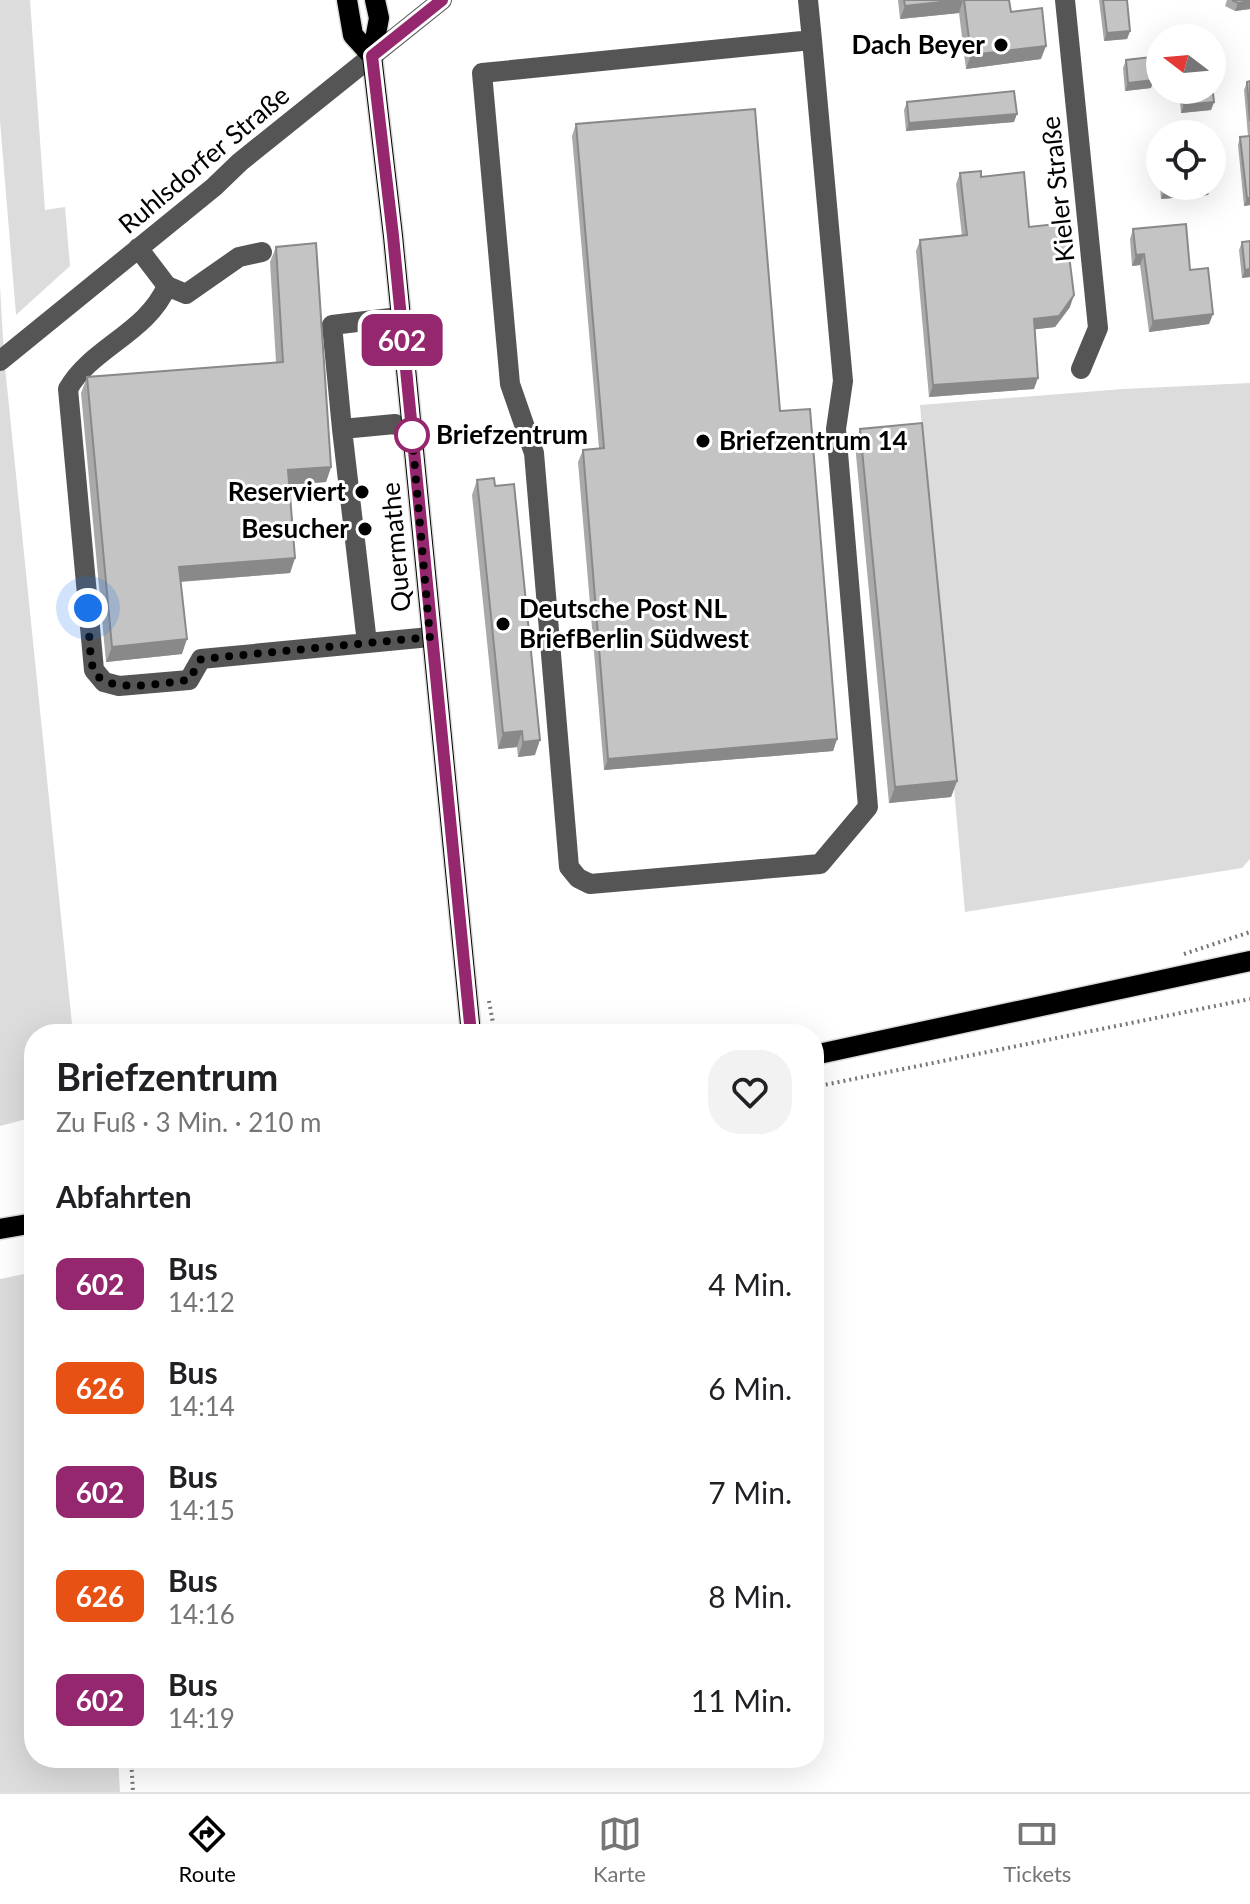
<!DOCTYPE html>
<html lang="de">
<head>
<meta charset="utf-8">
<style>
	body { margin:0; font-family:Lato,sans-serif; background:#f2f2f2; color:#202124; height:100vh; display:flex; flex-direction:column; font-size:30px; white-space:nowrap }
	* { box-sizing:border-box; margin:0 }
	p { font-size:26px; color:#757577 }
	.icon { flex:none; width:44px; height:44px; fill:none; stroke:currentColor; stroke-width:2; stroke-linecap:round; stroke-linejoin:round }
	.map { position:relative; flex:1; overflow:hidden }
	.drawer { position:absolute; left:24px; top:1024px; width:800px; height:744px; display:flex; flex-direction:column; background:#fff; border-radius:32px; box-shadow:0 8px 32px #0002 }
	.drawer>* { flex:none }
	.badge { padding:0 16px; border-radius:12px; font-size:28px; line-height:52px }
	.needle { width:52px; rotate:286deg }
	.fabs { position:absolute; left:1146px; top:24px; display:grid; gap:16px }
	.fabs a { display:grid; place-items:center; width:80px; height:80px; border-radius:50%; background:#fff; box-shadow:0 8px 32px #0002; font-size:40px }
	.you { position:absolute; width:40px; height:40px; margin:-20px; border:6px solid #fff; border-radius:50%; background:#1a73e8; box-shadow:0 0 0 12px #1a73e833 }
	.map>.badge { position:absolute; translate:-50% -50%; box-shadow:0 0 0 4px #fff }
	h2 { padding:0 32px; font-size:30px; line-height:72px }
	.round { display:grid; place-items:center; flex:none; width:84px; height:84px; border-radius:32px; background:#f2f2f2 }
	.summary { display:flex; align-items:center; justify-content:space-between; height:136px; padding:0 32px }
	h1 { font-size:38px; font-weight:700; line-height:60px }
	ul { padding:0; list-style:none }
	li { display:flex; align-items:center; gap:24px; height:104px; padding:0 32px }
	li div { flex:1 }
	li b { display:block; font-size:30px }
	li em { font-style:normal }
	li .badge { min-width:88px; font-weight:700; text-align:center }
	.tab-bar { display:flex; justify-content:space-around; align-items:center; height:112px; border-top:2px solid #e0e0e0; background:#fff; font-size:22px; color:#757577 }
	.tab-bar a { display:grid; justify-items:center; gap:4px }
	.tab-bar .on { color:#000 }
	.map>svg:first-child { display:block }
	.green { fill:#dcdcdc }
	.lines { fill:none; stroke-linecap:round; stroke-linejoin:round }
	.major-casing { stroke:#dbdbdb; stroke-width:23 }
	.path { stroke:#777; stroke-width:4; stroke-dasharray:2 4; stroke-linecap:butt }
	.minor { stroke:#555; stroke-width:20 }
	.major { stroke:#000; stroke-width:20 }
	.wall { fill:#a9a9a9 }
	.shaded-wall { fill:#898989 }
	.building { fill:#c4c4c4; stroke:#898989; stroke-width:2 }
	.line-casing { stroke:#fff; stroke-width:18 }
	.line { stroke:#95276e; stroke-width:12 }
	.walk { stroke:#000; stroke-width:8; stroke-dasharray:0 14.4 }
	.poi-dot { fill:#000; stroke:#fff; stroke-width:3 }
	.stop-dot { fill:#fff; stroke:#95276e; stroke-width:4 }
	.labels { text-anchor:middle; stroke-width:6; stroke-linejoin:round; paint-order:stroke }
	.poi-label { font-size:26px; font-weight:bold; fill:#000; stroke:#fff; text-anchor:end }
	.street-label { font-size:26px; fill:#000; stroke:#fff }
	.stop-label { font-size:26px; font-weight:bold; fill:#000; stroke:#fff; text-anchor:start }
</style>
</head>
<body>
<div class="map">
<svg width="1250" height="1792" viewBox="0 0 1250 1792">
	<rect width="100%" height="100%" fill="#fff"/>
	<path class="green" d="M0,0H30L45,210L65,207L70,266L16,315L0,121Z
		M0,286L4,357L73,1034H34V1117L0,1126Z
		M1250,383V859L1242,868L965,912L920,405L1123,389Z
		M34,1272V1758H118L120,1792H0V1279Z"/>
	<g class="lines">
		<defs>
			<path id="major" d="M347,0L353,35L372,56
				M375,0L379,18L372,56L393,236L471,1034
				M814,1055L1250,961
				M0,1229L34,1223"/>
		</defs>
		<use href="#major" class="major-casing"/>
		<path class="path" d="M1184,954L1250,932
			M489,1001L495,1034
			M814,1087L1250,999
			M131,1758L133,1792"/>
		<path class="minor" d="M808,0L812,40L843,381L836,429L868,807L820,864L590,884L578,878L569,867L534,453L510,384L482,73L812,40
			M1065,0L1098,328L1081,369
			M138,248L167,286C147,333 91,348 68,389L94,670L104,682L119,686L189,680L201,659L430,637
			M167,286L186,294L239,257L262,252
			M0,361L214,187L240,162L442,0
			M342,429L332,325L399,317
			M367,643L342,429L395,424L411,433"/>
		<use href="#major" class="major"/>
	</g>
	<path class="wall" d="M898,0H1009L1011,12L1041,59L966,69L959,13L900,19Z
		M1099,0H1127L1130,31L1127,39L1104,41Z
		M1227,0H1250V9L1235,11L1225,6Z
		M1126,60L1151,88L1125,91L1123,68Z
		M1250,81V205L1244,206L1238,145L1240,137L1248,136L1244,90L1247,82Z
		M1179,90H1212L1214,102L1211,110L1181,113Z
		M907,102L1014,122L906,131L904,110Z
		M576,124L780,411L837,739L833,751L604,770L578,462L583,450L599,448L572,136Z
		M1160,158V185L1158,163Z
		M960,173L981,177L1029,227L1070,307L1055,327L1035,329L1034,389L929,397L916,251L920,240L962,236L956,184Z
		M1160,186H1211L1208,195L1161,199Z
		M1133,229L1190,270L1213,314L1209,324L1149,332L1140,265L1132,266L1130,239Z
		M1250,241V277L1242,278L1239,250L1242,242Z
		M276,247L331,467L326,482L289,485L295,558L290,573L181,582L182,654L106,662L81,393L87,377L276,362L270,262Z
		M860,429L957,781L951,797L889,803L855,444Z
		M477,480L535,755L518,757L517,747L498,749L472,495Z"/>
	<path class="shaded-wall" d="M963,0L959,13L900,19L905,6Z
		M1250,1V9L1235,11L1238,3Z
		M1130,31L1127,39L1104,41L1107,33Z
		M1046,46L1041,59L966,69L971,55Z
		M1154,80L1151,88L1125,91L1128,83Z
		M1214,102L1211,110L1181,113L1184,105Z
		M1017,114L1014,122L906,131L909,123Z
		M1211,187L1208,195L1161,199L1164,191Z
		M1247,198H1250V205L1244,206Z
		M1144,254L1140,265L1132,266L1136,255Z
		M1250,269V277L1242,278L1245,270Z
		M1074,295L1070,307L1055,327L1030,330L1034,319Z
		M1213,314L1209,324L1149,332L1153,321Z
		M1038,378L1034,389L929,397L933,385Z
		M331,467L326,482L283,485L288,470Z
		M295,558L290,573L174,582L179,567Z
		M187,639L182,654L106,662L112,647Z
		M522,731L517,747L498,749L503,733Z
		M837,739L833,751L604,770L608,759Z
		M540,740L535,755L518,757L523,742Z
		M957,781L951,797L889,803L895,787Z"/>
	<path class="building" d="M904,0H959L905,6Z
		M964,0H1009L1011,12L1042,8L1046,46L971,55Z
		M1103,0H1127L1130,31L1107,33Z
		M1232,0H1250V1L1238,3Z
		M1151,57L1154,80L1128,83L1126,60Z
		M1250,81V121L1247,82Z
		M1212,85L1214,102L1184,105L1183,90H1212Z
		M1014,91L1017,114L909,123L907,102Z
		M755,109L780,411L810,409L837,739L608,759L583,450L604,448L576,124Z
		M1250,136V198H1247L1240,137Z
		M981,171V177L1024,172L1029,227L1065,223L1074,295L1059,316L1034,319L1038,378L933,385L920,240L967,235L960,173Z
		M1164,186H1211V187L1164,191Z
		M1186,224L1190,270L1208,268L1213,314L1153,321L1144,254L1136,255L1133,229Z
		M1250,241V269L1245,270L1242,242Z
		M316,243L331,467L288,470L295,558L179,567L187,639L112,647L87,377L283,362L276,247Z
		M922,423L957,781L895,787L860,429Z
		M494,478L495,486L514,484L540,740L523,742L522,731L503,733L477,480Z"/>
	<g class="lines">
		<defs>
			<path id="line" d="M442,0L372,56L393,236L471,1034"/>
		</defs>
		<use href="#line" class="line-casing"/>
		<use href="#line" class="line"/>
		<path class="walk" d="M88,608C89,622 89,660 94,671C106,696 167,682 189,680L201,659L430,637L412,435"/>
	</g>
	<g class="poi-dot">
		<circle cx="1001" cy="45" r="8"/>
		<circle cx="703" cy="441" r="8"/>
		<circle cx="362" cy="492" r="8"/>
		<circle cx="365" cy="529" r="8"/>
		<circle cx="503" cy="624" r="8"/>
	</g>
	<circle class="stop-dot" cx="412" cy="435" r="16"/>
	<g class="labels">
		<g class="poi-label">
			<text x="985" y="54">Dach Beyer</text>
			<text x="719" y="450" text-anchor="start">Briefzentrum 14</text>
			<text x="346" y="501">Reserviert</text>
			<text x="349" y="538">Besucher</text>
			<text x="519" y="618" text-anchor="start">Deutsche Post NL<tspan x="519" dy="30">BriefBerlin Südwest</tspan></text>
		</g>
		<g class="street-label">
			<text transform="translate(204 160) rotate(-40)" y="9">Ruhlsdorfer Straße</text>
			<text transform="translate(1058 189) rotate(-96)" y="9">Kieler Straße</text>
			<text transform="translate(396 547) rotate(-95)" y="9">Quermathe</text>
		</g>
		<g class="stop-label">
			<text x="436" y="444">Briefzentrum</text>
		</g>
	</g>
</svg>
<div class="fabs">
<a><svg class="needle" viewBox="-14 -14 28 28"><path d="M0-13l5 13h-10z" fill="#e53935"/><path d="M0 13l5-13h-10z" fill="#757577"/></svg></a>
<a><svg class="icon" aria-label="locate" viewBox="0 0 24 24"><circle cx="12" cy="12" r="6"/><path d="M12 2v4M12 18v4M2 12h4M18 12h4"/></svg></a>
</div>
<div class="you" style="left:88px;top:608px"></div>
<b class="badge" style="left:402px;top:340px;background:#95276e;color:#fff">602</b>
<section class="drawer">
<div class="summary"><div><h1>Briefzentrum</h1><p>Zu Fuß · 3 Min. · 210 m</p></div><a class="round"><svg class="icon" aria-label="heart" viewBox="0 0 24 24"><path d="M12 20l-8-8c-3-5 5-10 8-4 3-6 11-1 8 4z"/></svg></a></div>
<h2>Abfahrten</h2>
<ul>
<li><span class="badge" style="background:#95276e;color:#fff">602</span><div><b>Bus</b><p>14:12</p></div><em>4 Min.</em></li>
<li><span class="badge" style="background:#e75113;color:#fff">626</span><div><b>Bus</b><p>14:14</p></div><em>6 Min.</em></li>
<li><span class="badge" style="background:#95276e;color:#fff">602</span><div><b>Bus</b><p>14:15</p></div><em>7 Min.</em></li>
<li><span class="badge" style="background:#e75113;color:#fff">626</span><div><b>Bus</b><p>14:16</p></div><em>8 Min.</em></li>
<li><span class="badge" style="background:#95276e;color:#fff">602</span><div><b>Bus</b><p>14:19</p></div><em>11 Min.</em></li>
</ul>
</section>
</div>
<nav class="tab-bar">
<a class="on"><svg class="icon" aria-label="directions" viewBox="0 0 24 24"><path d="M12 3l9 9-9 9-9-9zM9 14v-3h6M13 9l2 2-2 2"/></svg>Route</a>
<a><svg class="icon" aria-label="map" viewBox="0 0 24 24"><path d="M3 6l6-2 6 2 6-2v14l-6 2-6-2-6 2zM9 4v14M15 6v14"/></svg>Karte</a>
<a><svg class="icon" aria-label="tickets" viewBox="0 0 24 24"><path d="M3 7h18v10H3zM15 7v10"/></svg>Tickets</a>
</nav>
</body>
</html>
